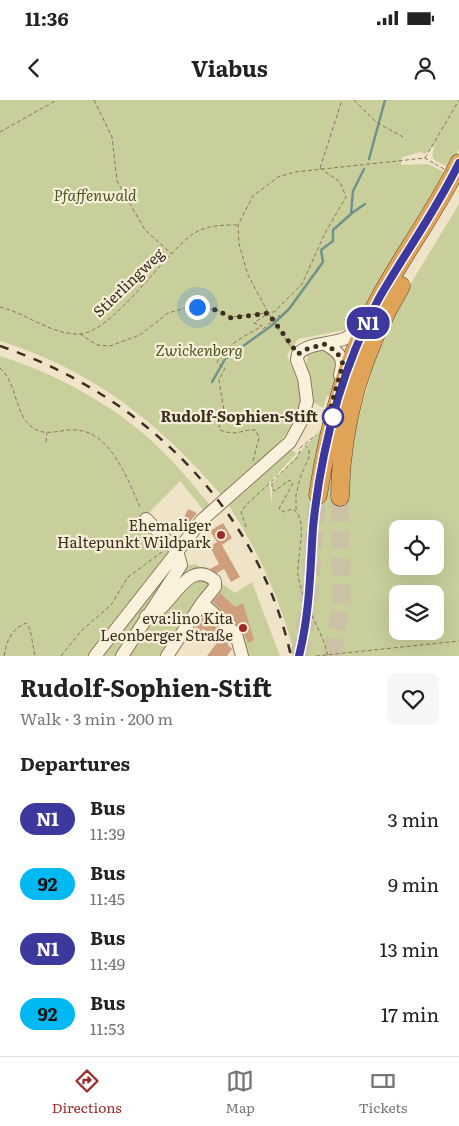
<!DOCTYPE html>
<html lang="en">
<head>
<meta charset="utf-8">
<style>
	body { margin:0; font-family:Literata,serif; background:#f6f6f6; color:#222; height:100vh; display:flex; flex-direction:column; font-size:19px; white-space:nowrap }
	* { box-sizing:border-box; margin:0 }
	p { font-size:16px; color:#767676 }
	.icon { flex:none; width:28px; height:28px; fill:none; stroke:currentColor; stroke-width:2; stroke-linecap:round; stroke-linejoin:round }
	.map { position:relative; height:556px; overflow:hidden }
	.details { display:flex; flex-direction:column; background:#fff; flex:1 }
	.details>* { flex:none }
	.badge { padding:0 10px; border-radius:16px; font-size:18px; line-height:32px }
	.buttons { position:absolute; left:389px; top:420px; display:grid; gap:10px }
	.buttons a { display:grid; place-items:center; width:55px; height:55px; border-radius:10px; background:#fff; box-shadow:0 5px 20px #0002; font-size:25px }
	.you { position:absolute; width:25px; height:25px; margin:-12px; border:4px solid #fff; border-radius:50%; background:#1a73e8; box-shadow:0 0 0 8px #1a73e833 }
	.map>.badge { position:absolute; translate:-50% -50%; box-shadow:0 0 0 2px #fff }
	h2 { padding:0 20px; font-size:19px; line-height:45px }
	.round { display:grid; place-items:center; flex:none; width:52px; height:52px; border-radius:10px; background:#f6f6f6 }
	.headline { display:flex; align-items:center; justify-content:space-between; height:85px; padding:0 20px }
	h1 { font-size:24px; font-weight:700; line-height:38px }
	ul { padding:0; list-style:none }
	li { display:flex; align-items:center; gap:15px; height:65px; padding:0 20px }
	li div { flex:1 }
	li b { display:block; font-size:19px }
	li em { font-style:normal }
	li .badge { min-width:55px; font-weight:700; text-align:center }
	.status { display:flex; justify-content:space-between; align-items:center; height:35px; padding:0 25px; background:#fff; direction:ltr }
	.status svg { height:14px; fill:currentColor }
	header { display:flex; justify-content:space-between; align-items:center; height:65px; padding:0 20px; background:#fff; font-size:22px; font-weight:700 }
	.tab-bar { display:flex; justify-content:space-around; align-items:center; height:70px; border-top:1px solid #e0e0e0; background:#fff; font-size:14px; color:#767676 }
	.tab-bar a { display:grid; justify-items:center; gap:2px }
	.tab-bar .current { color:#9e2a2b }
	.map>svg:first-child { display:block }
	.green { fill:#c9cf9b; fill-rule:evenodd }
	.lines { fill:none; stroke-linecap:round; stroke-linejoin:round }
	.stream { stroke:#6f938a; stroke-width:2.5 }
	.building { fill:#cf9f7d }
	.highway-tunnel { stroke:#ccc0a6; stroke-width:18; stroke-dasharray:18 9; stroke-linecap:butt }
	.minor-casing { stroke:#8d765c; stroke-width:14 }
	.highway-casing { stroke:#5b4430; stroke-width:19 }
	.path { stroke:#8d765c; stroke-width:1; stroke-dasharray:4 2.5; stroke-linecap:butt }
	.minor { stroke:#faf1dc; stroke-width:12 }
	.highway { stroke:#e0a458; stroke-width:18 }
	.rail { stroke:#3d2e20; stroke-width:2.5; stroke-dasharray:9 9; stroke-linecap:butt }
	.path-bridge { stroke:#8d765c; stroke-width:1; stroke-dasharray:4 2.5; stroke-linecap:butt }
	.line-casing { stroke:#fff; stroke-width:11 }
	.line { stroke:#3c389e; stroke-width:8 }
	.walk { stroke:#3d2e20; stroke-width:5; stroke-dasharray:0 9 }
	.stop-dot { fill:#fff; stroke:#3c389e; stroke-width:2.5 }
	.poi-dot { fill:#9e2a2b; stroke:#f7eed8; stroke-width:2 }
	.labels { text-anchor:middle; stroke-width:4.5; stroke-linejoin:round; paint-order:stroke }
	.park-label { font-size:15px; font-style:italic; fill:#4d5a26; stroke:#f7eed8 }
	.street-label { font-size:15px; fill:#3d2e20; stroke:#f7eed8 }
	.stop-label { font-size:15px; font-weight:bold; fill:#3d2e20; stroke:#f7eed8; text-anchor:end }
	.poi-label { font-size:15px; fill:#3d2e20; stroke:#f7eed8; text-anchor:end }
</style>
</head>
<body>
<div class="status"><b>11:36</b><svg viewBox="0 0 49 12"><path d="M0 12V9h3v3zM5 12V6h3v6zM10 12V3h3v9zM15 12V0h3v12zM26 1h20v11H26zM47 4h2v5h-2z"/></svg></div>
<header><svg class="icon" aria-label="back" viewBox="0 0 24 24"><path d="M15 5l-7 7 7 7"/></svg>Viabus<svg class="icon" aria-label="person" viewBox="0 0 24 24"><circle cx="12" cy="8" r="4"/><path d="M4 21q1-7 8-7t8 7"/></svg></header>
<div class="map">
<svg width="459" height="556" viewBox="0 0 459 556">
	<rect width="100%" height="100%" fill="#f0e4c8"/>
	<path class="green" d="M0,0H459V49L450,68L434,60L432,55L435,45L425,54L421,52L402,57L401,65L428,64L448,74L360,221L349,229L298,239L287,255C291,266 299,279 300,291C306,332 247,372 221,395C160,323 91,269 0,241Z
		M459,104V556H295C281,501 258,450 227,403L287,348L297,353L269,383L272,404V383L321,329L317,353L349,347L371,275V263L399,203ZM398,429H435V466H398ZM398,494H435V531H398Z
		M321,250L336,256L339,270L330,296H327L323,308L313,302L312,283L306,264L308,255Z
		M0,256C54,273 110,303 152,341C174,361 192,384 211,406L205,412L180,381L143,419L171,450L88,556H0Z
		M196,464L235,493L252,482L280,556H244L228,523L199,505L166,556H101L170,468Z"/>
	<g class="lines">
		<path class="stream" d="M369,59L385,0
			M352,113L365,104
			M212,282L225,259L271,226L289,209L323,162L321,150L333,141V130L351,114L353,91L364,69"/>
	</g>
	<path class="building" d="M188,409L197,413L189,423L183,420Z
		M223,423L232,438L222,445L240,477L231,482L224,469L217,473L210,469L219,464L210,447L217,442L210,431Z
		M220,493L235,507L243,503L254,540L248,543L241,528L213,502Z
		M203,516L229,538L228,545L232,549L227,556H207L219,540L203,529L195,540L190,536Z"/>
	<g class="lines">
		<path class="highway-tunnel" d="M299,556C312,503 311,449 318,395
			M332,556L341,504L340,397"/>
		<defs>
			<path id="minor" d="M325,244C340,252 345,259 340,275
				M146,516C169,516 186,454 215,481V487L202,503L236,534L242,556
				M95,556L202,420L290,342L302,320L307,301L304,278L297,260L298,254C309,242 331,245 346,238C353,235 358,227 363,221
				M122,556L181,465L177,451L146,419
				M167,556L202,503"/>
			<path id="highway" d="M318,395C328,328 345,261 378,201C403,154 436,111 459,63
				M340,397C341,321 362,251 401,186"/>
		</defs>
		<use href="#minor" class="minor-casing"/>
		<use href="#highway" class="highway-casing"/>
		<path class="path" d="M94,0L112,37L117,81L145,130L172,154
			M354,0L376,22L403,37
			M0,32L57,0
			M425,58L459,0
			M320,68L342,0
			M0,207C26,213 51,235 80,234C113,232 164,154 193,134C206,125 223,125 238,125
			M271,218L248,175L239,144L238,125L253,96L278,77L295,72L425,58L435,64
			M277,227L291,247
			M263,229L280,215
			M80,234L97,245L110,246L140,235L168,213L186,208L197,207L217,210L231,217L274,212L302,184L325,133L346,97L340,82L320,68
			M0,268C18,284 14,315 33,328C46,337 61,329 75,330C112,331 128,382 141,409
			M46,342L47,333
			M300,348L316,335
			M253,361L259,338L256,330C240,329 239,337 220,330L219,324L224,311L219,280L225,268L217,263C221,247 249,234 262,226L254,223L267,214
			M272,383V389L275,391L289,380L293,383L279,409L284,412L292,409C310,417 296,460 298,475C302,503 322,529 328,556
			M296,410V395L300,378L309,357V350L305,345
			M246,427L241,412L245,406L297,358L300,351L299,348
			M4,556C7,541 10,530 26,523L30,529L35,556
			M61,556L81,531L111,505L128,477L162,452
			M316,556L459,541"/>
		<use href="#minor" class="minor"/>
		<use href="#highway" class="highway"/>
		<path class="rail" d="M0,246C141,294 258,407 291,556"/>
		<path class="path-bridge" d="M435,64L459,77
			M271,218L277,227"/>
	</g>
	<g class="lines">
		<defs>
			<path id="line" d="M299,556C310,512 310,472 313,428C317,385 326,340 338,298C348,265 362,231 378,200C404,154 436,111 459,63"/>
		</defs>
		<use href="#line" class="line-casing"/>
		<use href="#line" class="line"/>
		<path class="walk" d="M197,207L217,210L231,218L268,213L298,254L304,250L325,244L337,252L343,264L328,317H333"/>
	</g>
	<circle class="stop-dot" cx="333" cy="317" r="10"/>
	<g class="poi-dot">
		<circle cx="221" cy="435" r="5"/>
		<circle cx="243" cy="528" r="5"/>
	</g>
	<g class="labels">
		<g class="park-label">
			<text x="95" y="101">Pfaffenwald</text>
			<text x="199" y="256">Zwickenberg</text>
		</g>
		<g class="street-label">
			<text transform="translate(129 183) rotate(-44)" y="5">Stierlingweg</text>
		</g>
		<g class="stop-label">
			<text x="318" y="322">Rudolf-Sophien-Stift</text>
		</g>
		<g class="poi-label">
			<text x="211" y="431">Ehemaliger<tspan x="211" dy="17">Haltepunkt Wildpark</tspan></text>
			<text x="233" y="524">eva:lino Kita<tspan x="233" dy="17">Leonberger Straße</tspan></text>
		</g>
	</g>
</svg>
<div class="buttons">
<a><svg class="icon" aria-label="locate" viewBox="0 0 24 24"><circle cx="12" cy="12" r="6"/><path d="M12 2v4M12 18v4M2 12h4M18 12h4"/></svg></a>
<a><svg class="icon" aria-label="layers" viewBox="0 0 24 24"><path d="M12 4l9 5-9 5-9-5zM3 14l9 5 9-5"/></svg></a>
</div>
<div class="you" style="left:197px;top:207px"></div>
<b class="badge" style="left:368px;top:223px;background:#3c389e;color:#fff">N1</b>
</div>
<section class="details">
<div class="headline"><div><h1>Rudolf-Sophien-Stift</h1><p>Walk · 3 min · 200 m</p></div><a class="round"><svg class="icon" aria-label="heart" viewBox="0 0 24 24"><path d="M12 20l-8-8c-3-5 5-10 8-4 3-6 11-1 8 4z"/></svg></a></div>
<h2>Departures</h2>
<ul>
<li><span class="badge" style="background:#3c389e;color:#fff">N1</span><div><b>Bus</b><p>11:39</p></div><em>3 min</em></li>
<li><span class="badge" style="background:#00b9f2;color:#111">92</span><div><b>Bus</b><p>11:45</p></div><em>9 min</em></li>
<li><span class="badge" style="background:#3c389e;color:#fff">N1</span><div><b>Bus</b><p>11:49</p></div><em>13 min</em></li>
<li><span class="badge" style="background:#00b9f2;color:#111">92</span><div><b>Bus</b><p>11:53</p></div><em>17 min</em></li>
</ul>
</section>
<nav class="tab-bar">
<a class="current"><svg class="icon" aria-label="directions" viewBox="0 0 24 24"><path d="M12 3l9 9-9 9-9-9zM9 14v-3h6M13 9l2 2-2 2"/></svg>Directions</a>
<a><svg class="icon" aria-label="map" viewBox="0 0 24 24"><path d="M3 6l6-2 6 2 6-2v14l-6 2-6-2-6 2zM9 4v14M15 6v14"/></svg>Map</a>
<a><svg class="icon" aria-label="tickets" viewBox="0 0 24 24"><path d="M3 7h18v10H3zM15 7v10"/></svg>Tickets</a>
</nav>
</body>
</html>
